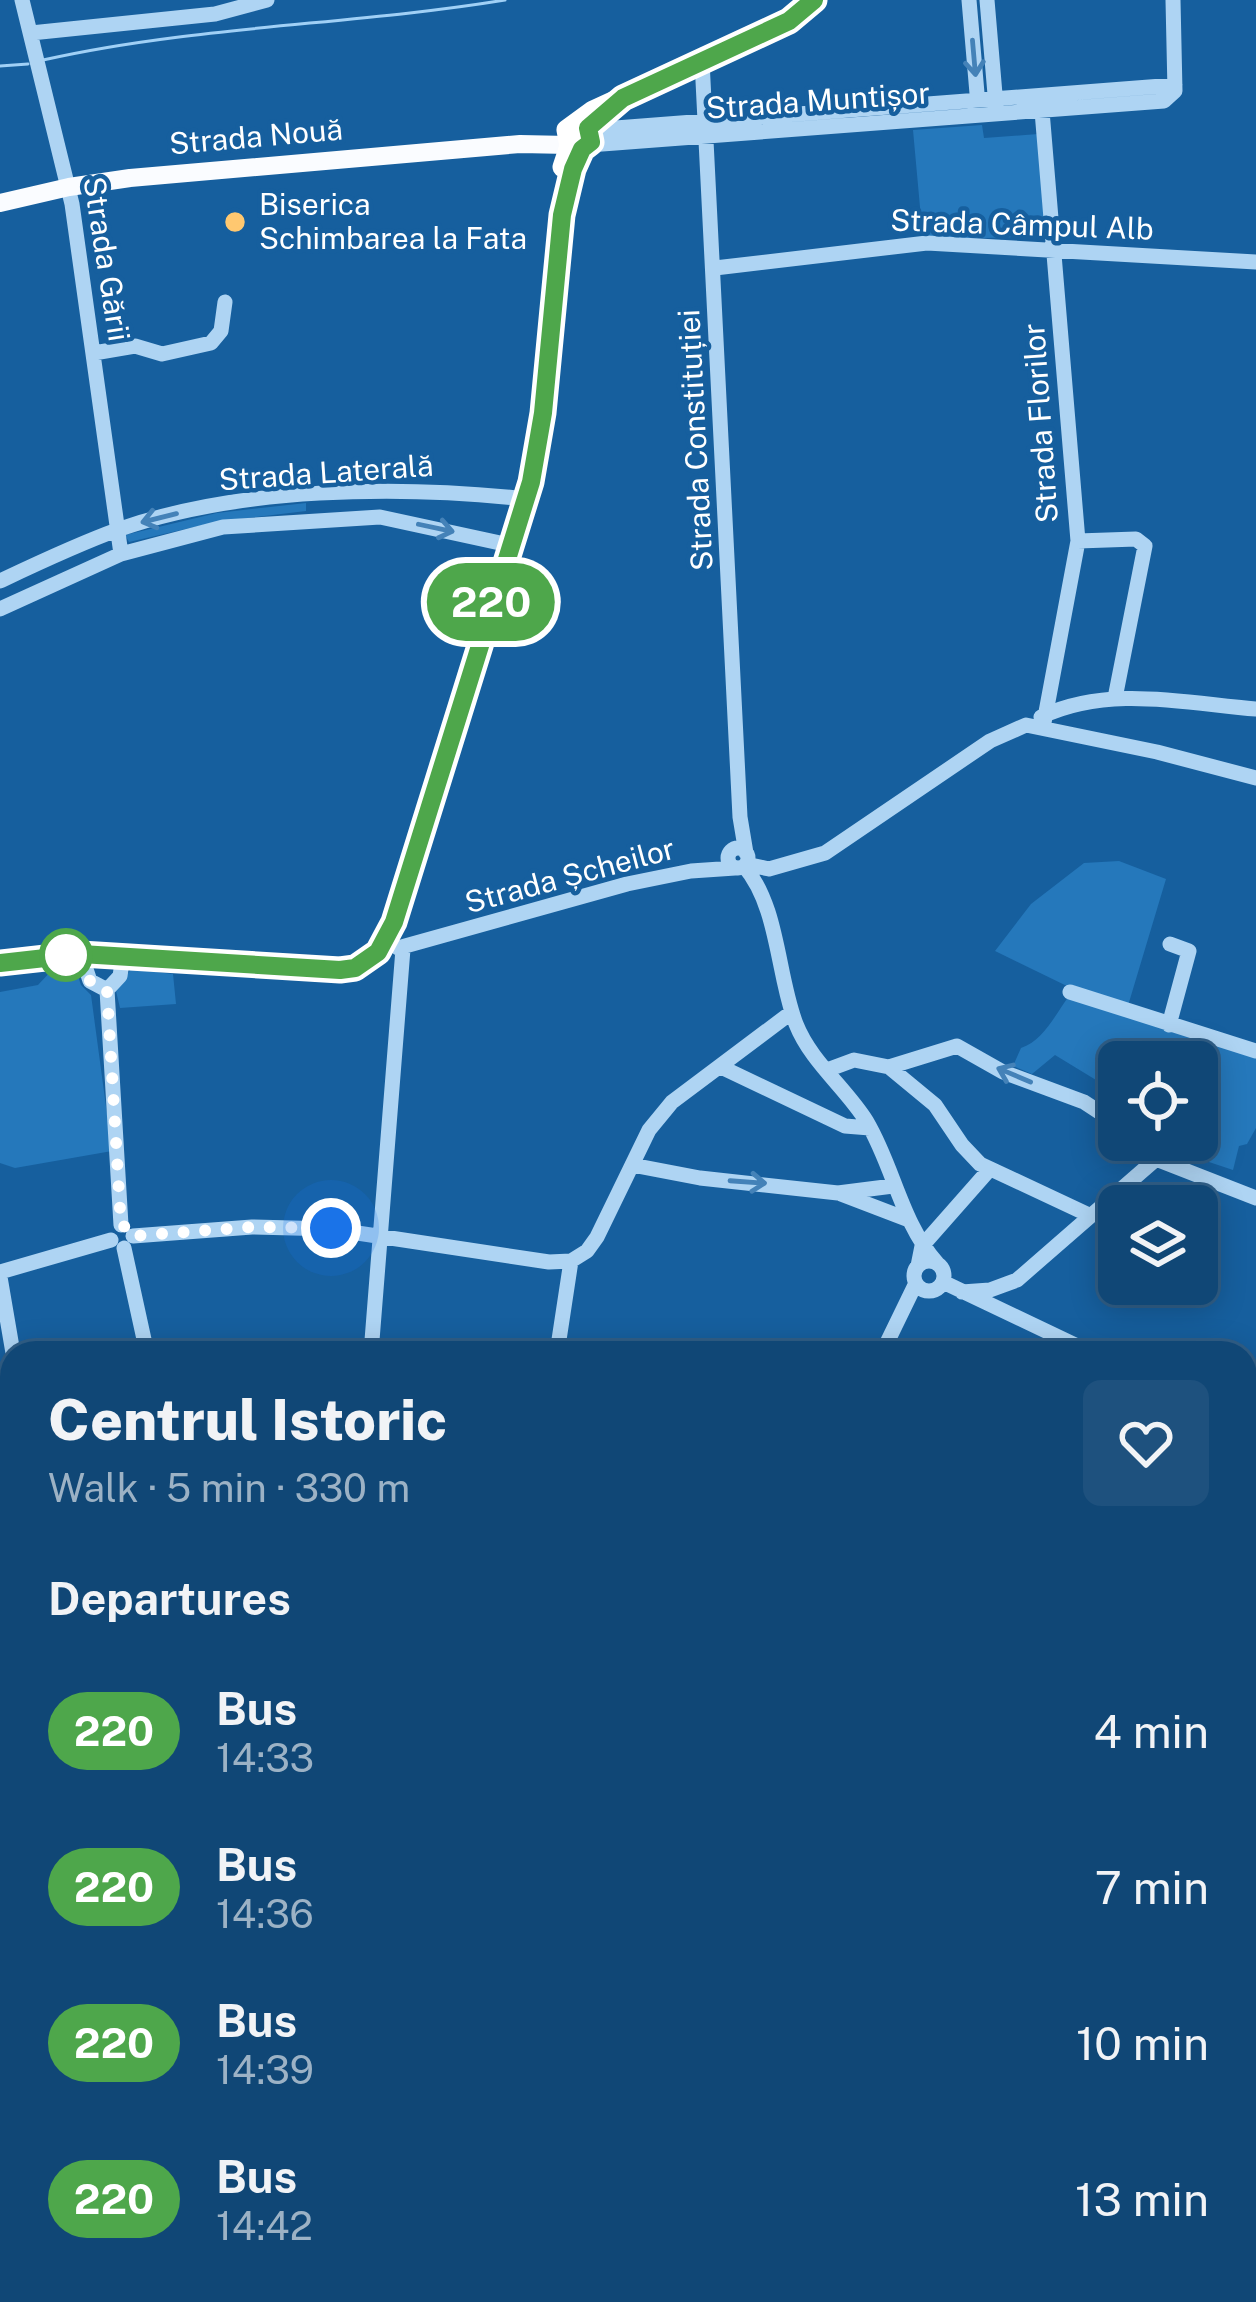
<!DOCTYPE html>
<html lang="en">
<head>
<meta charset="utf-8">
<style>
	body { margin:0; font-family:"Public Sans",sans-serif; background:#1e517e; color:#f1f3f6; height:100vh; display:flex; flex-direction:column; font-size:45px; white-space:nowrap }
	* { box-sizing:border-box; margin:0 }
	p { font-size:39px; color:#9cb2c5 }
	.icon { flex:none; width:66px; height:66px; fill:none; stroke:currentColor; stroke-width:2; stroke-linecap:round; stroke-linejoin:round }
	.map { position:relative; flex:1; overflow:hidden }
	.side { position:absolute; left:0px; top:1341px; width:1257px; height:963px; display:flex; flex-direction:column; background:#104776; border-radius:36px 36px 0 0; box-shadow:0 6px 30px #0003,0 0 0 3px #305f88 }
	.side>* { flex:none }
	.badge { padding:0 24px; border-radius:39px; font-size:42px; line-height:78px }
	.tools { position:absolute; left:1098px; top:1041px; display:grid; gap:24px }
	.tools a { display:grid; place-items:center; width:120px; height:120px; border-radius:18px; background:#104776; box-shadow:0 6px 30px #0003,0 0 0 3px #305f88; font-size:60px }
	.you { position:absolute; width:60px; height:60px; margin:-30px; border:9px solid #fff; border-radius:50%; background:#1a73e8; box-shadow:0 0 0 18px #1a73e833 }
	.map>.badge { position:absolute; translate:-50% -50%; box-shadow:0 0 0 6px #fff }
	h2 { padding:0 48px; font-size:45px; line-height:108px }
	.round { display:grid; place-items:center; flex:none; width:126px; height:126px; border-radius:18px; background:#1e517e }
	.headline { display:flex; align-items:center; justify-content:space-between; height:204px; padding:0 48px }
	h1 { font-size:57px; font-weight:800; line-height:90px }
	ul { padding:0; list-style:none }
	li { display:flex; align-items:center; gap:36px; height:156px; padding:0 48px }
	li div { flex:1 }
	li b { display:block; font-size:45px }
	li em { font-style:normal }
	li .badge { min-width:132px; font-weight:700; text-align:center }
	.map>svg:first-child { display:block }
	.green { fill:#2578bb }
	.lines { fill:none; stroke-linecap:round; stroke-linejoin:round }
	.stream { stroke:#a0d0f6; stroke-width:3 }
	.minor { stroke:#aed4f3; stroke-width:15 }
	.major { stroke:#fafcff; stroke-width:18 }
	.highway { stroke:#fff; stroke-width:21 }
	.oneway { stroke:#4482b8 }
	.line-casing { stroke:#fff; stroke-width:27 }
	.line { stroke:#4ea74b; stroke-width:18 }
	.walk { stroke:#fff; stroke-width:12; stroke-dasharray:0 21.6 }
	.poi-dot { fill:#ffc870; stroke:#165f9e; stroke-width:4.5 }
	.stop-dot { fill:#fff; stroke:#4ea74b; stroke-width:6 }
	.labels { text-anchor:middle; stroke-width:9; stroke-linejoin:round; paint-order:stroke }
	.street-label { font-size:30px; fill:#fff; stroke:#165f9e }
	.poi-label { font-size:30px; fill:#fff; stroke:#165f9e; text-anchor:start }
</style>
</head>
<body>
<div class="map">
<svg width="1256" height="2302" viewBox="0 0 1256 2302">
	<rect width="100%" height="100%" fill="#165f9e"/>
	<path class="green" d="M982,125L984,138L1038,134L1045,236L923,240L913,130Z
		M306,503V511L216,522L129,542L125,535L217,513Z
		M1119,861L1166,879L1127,1009L1071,988L995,951L1031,904L1084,863Z
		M75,967L81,985L91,995L112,1151L15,1168L0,1163V992L38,985L52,970Z
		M131,969L173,974L176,1004L120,1008L116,991Z
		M1069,996L1256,1057V1128L1247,1144L1239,1146L1233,1170L1176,1151L1180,1140H1197V1062H1119V1094L1055,1055L1032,1074L1013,1066L1021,1048C1043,1041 1055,1015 1069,996Z
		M1245,2211H1256V2302H1190L1196,2292H1245Z
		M391,2292H792L801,2302H395Z"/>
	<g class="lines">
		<path class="stream" d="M43,60C193,26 353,25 505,0
			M0,66L28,64"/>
		<path class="minor" d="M22,0L72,204L121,554
			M969,0L978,105
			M987,0L996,106
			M31,33L215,14L267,0
			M702,61L740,817L746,853
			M1042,111L1078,541L1043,728
			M590,130L1175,85
			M589,145L1164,101L1175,91L1173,0
			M715,268L927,243L1256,262
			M94,353L135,346L162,354L211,343L221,331L225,302
			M1078,541L1136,539L1145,546L1115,698
			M0,581C38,563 78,544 117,530C239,487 398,485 526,499
			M0,609L121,554L223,527L380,517L509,545
			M1041,717C1108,685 1184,703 1256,709
			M728 858a10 10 0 1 1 20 0a10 10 0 1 1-20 0Z
			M746,864L769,869L825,853L990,741L1026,725L1157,752L1256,778
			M744,866C779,907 777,975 796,1024C811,1062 846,1088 867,1122C894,1168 901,1222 937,1263
			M398,948L627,884L691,871L735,868
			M81,954L90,981L107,990
			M1070,992L1256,1051
			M1169,1025L1189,951L1170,944
			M721,1067L845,1126L870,1128
			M889,1067L935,1105L962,1145L980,1164L1089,1215
			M827,1070L854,1060L889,1067L957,1046L1003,1072L1084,1102L1119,1125
			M1137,1140L1156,1159L1256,1198
			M632,1165L700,1178L838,1193L893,1186
			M841,1194L909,1220
			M121,1225L107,990L120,976L123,956
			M133,1236L252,1227L331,1229L549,1262L571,1261
			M124,1248L147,1353
			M914 1276a15 15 0 1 1 30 0a15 15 0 1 1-30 0Z
			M918,1266L922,1246L989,1170
			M0,1272L111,1240
			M0,1277L13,1353
			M943,1282L1092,1353
			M962,1292L990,1290L1017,1280L1156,1159
			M371,1353L403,949
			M557,1353L571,1261L587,1251L597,1237L649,1130L672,1102L792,1012
			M882,1353L916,1283
			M0,1442L12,1370
			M1245,1480L1256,1558
			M1245,1570L1256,1573
			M0,1726L11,1861
			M1245,1804L1256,1777
			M0,1945L12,1941
			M1245,1961L1256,2113
			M0,2280L12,2288
			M20,2292L33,2302
			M274,2302L308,2292"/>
		<path class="major" d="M0,203L69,187L130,178L520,144L569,145"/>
		<path class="highway" d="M563,167L570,146L567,130L593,111L789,21L814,0
			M0,964L81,954L340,970L355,968L371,958L384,944L394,923L531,482L540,441L563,215L573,169L582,149L591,141L588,128"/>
	</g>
	<defs><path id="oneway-shaft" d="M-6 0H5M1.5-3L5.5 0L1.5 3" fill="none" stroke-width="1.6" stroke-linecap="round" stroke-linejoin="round" transform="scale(3)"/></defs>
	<g class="oneway">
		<use href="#oneway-shaft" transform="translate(974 58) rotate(85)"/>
		<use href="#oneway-shaft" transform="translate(159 518) rotate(166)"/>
		<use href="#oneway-shaft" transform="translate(436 528) rotate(12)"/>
		<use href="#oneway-shaft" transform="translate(1014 1075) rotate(-157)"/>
		<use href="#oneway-shaft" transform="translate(748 1182) rotate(4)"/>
	</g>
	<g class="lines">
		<defs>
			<path id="line" d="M0,963L81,954L340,970L355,968L378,952L394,922L531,482L543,413L562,215L573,169L582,149L591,142L588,128L623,98L789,21L814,0"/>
		</defs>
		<use href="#line" class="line-casing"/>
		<use href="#line" class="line"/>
		<path class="walk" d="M66,955L81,954L90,981L107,990L121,1226L128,1227L133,1236L252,1227L331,1228"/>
	</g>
	<circle class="poi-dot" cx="235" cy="222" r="12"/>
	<circle class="stop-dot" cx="66" cy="955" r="24"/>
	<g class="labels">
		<g class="street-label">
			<text transform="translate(818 101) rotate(-4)" y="10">Strada Muntișor</text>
			<text transform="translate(256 137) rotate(-5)" y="10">Strada Nouă</text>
			<text transform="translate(1022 225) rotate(2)" y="10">Strada Câmpul Alb</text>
			<text transform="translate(106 259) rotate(81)" y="10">Strada Gării</text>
			<text transform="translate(1041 423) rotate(-94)" y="10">Strada Florilor</text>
			<text transform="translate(696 440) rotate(-93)" y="10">Strada Constituției</text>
			<text transform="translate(326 473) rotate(-4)" y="10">Strada Laterală</text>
			<text transform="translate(570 876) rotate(-15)" y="10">Strada Șcheilor</text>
		</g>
		<g class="poi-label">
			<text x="259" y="215">Biserica<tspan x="259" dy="34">Schimbarea la Fata</tspan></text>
		</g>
	</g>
</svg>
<div class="tools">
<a><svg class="icon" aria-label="locate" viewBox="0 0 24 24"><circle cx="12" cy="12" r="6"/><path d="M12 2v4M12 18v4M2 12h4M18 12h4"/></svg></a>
<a><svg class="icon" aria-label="layers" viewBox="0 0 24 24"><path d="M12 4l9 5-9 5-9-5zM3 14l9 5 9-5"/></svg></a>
</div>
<div class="you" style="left:331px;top:1228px"></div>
<b class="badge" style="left:491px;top:602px;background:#4ea74b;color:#fff">220</b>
<section class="side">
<div class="headline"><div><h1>Centrul Istoric</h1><p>Walk · 5 min · 330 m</p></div><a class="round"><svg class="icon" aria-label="heart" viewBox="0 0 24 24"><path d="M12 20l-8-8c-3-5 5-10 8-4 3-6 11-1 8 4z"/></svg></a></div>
<h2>Departures</h2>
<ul>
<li><span class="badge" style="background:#4ea74b;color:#fff">220</span><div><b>Bus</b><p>14:33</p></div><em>4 min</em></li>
<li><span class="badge" style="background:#4ea74b;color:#fff">220</span><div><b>Bus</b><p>14:36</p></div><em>7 min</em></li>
<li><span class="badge" style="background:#4ea74b;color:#fff">220</span><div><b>Bus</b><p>14:39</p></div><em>10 min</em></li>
<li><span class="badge" style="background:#4ea74b;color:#fff">220</span><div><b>Bus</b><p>14:42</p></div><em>13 min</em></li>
</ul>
</section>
</div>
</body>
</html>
